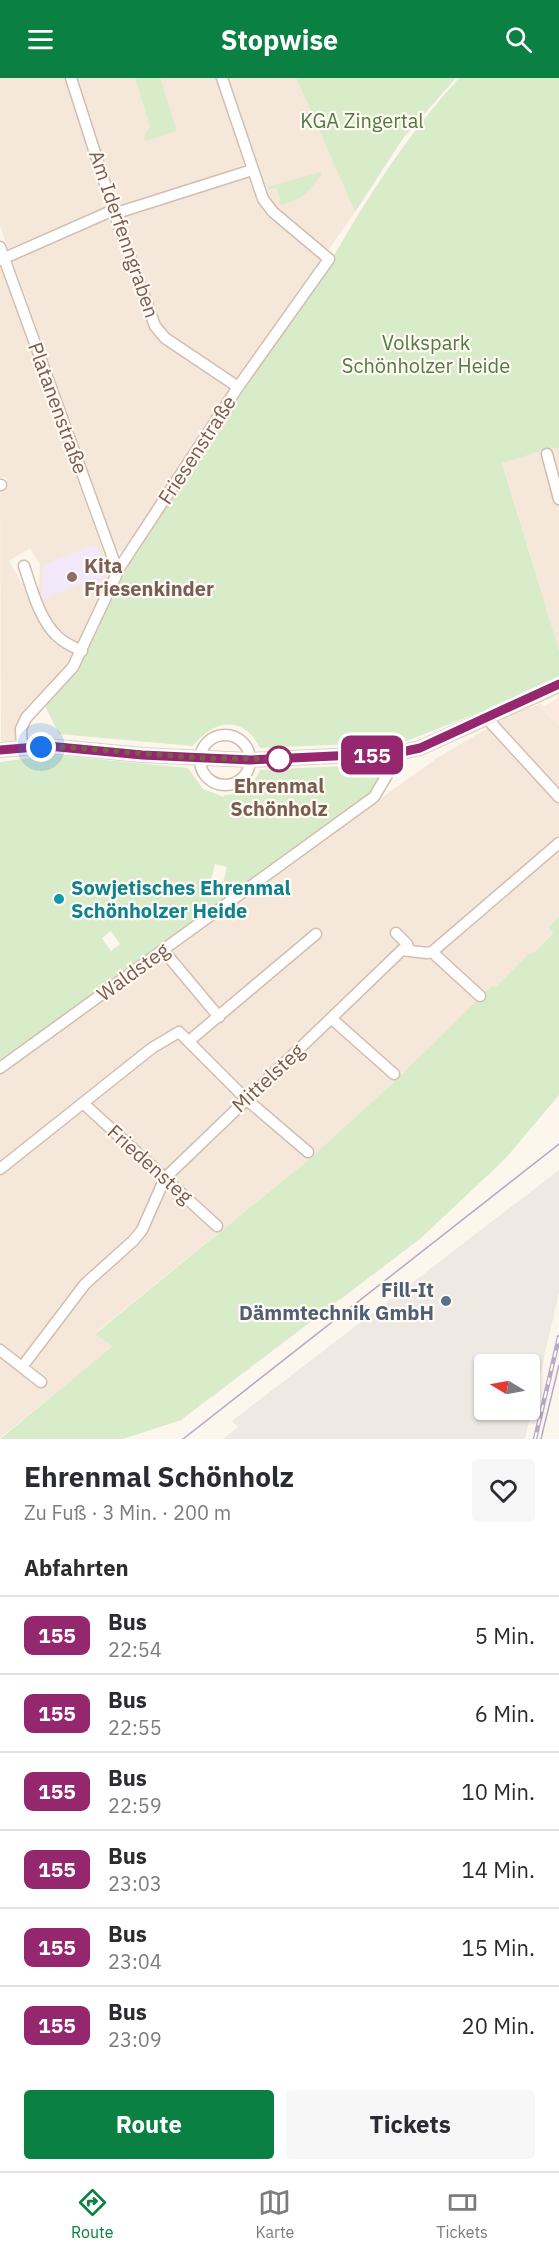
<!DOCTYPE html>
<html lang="de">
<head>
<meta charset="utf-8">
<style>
	body { margin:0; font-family:"IBM Plex Sans",sans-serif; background:#f7f7f7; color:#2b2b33; height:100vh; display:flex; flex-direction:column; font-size:22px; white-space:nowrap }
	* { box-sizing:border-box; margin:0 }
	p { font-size:20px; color:#7c7c81 }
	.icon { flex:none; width:33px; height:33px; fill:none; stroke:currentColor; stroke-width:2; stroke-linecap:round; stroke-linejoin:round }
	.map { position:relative; height:1361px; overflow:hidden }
	.side { display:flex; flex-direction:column; background:#fff; flex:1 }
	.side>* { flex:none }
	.badge { padding:0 12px; border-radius:9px; font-size:21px; line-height:39px }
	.needle { width:39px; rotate:280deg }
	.fabs { position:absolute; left:474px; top:1276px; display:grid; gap:12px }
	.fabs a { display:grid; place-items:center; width:66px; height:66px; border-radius:6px; background:#fff; box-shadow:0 2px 4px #0004; font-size:30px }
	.you { position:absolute; width:30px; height:30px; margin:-15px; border:4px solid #fff; border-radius:50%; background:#1a73e8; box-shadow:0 0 0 9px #1a73e833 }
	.map>.badge { position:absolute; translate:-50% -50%; box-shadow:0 0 0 3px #fff }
	h2 { padding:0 24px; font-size:22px; line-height:54px }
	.round { display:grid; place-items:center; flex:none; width:63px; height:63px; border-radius:6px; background:#f7f7f7 }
	.head { display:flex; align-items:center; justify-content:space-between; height:102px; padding:0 24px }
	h1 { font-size:28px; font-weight:800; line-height:45px }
	.button { display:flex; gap:12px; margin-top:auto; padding:12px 24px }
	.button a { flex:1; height:69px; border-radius:6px; background:#0b8043; color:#fff; font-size:24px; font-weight:800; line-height:69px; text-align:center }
	.button a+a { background:#f7f7f7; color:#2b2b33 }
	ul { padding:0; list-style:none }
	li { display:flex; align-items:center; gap:18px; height:78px; padding:0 24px; border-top:2px solid #e1e1e2 }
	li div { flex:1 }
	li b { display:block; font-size:22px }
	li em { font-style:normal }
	li .badge { min-width:66px; font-weight:700; text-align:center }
	header { display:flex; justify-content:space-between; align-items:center; height:78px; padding:0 24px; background:#0b8043; color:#fff; font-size:27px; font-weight:800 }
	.dock { display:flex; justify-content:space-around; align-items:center; height:84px; border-top:2px solid #e1e1e2; background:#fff; font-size:16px; color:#7c7c81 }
	.dock a { display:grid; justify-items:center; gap:3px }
	.dock .active { color:#0b8043 }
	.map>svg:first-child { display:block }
	.residential { fill:#f5e8da }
	.commercial { fill:#fde8e0 }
	.industrial { fill:#efe9e4; fill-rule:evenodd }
	.education { fill:#f3e8fa }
	.green { fill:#d8ecc9; fill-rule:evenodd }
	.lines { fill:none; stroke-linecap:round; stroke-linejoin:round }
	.minor-casing { stroke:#d1beb0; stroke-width:13 }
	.major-casing { stroke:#dad1cd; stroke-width:16 }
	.minor { stroke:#fff; stroke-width:10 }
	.major { stroke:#fbd9a5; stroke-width:14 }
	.tram { stroke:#b9a8c9; stroke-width:1.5 }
	.rail-casing { stroke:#b9a8c9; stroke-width:4.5 }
	.rail { stroke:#fffaf3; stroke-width:2; stroke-dasharray:7; stroke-linecap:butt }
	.line-casing { stroke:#fff; stroke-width:14 }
	.line { stroke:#95276e; stroke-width:9 }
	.walk { stroke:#7a5c4d; stroke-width:6; stroke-dasharray:0 10.8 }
	.education-dot { fill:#8d6e63; stroke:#fffaf3; stroke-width:2 }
	.stop-dot { fill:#fff; stroke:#95276e; stroke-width:3 }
	.culture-dot { fill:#0f9aa8; stroke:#fffaf3; stroke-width:2 }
	.service-dot { fill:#5c6f8a; stroke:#fffaf3; stroke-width:2 }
	.labels { text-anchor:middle; stroke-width:4.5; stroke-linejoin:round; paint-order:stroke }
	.park-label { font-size:20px; fill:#537a41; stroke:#fffaf3 }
	.street-label { font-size:20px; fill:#7a5c4d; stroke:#fffaf3 }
	.education-label { font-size:20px; font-weight:bold; fill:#785e54; stroke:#fffaf3; text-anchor:start }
	.stop-label { font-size:20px; font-weight:bold; fill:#7a5c4d; stroke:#fffaf3 }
	.culture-label { font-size:20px; font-weight:bold; fill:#0d838f; stroke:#fffaf3; text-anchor:start }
	.service-label { font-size:20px; font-weight:bold; fill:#4e5e75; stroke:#fffaf3; text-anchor:end }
</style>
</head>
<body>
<header><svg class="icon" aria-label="menu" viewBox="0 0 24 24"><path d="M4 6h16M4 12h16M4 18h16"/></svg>Stopwise<svg class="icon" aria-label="search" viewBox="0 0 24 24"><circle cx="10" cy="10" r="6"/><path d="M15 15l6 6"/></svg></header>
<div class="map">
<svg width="559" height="1361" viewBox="0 0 559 1361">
	<rect width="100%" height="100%" fill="#fdf6ec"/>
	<path class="residential" d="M0,0H68L108,127L105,131L51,153L47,159L9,173L0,148Z
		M75,0H219L245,87L243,90L123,130L116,128Z
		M228,0H296L355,134L329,171L322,168L279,134L269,122Z
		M248,98L257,117L322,181L238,303L168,258L159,248L121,140L123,136Z
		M109,141H112L151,249L232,308L233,313L124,472L120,474L115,469L13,184L15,179Z
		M0,189L2,191L111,496L80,567L67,563L53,547L38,520L40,487L30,470L9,483L51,557L77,577L15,665L1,666L0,410L8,407L6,399L0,400Z
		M550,370L559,371V572L502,384Z
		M538,627L559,647V838L549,849L553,854L534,875L528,876L496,909H492L395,1003L307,1083L95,1255L114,1268L0,1360V994L437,680L515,634Z"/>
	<path class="commercial" d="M559,620V647L538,627L541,625L544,628Z"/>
	<path class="industrial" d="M559,1092V1215L525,1361H223L238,1349L232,1343ZM484,1287H530V1332H484Z"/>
	<path class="education" d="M96,466L106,493L96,514L80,506L42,521L43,487Z"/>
	<path class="green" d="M135,0H160L177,53L145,63L144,59L150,48Z
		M296,0H456L404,59L355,134Z
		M459,0H559V371L550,370L502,385L559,572V598L475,636L404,664L260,670C243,636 213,642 193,668L59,656L44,626L71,599L120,496L332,181C369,116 409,55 459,0Z
		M321,94V97C306,116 306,120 281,127L277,110L269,112L268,109Z
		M53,677L188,690L203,711L224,719V717C242,717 253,708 260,692L385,686L383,698L369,719L0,986V684ZM215,786L227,789L223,805L211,802ZM111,853L120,866L111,873L102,860Z
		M559,838V1017L505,1081L420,1161L181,1342L123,1361H0L113,1268L95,1256L307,1083L395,1003L492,908L496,909L528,876L534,875L553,855L549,849Z"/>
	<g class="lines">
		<defs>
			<path id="minor" d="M71,0L114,134L155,248L165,260L238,309
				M0,169L114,483L120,489
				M0,182L109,134L123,133L252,92
				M547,376L559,421
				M0,407H1
				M24,488C32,511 39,541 57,558C64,565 73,569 82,573
				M489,639L491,645L559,719
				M200 682a25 25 0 1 1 50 0a25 25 0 1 1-50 0Z
				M22,670L21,651L26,640L73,589L120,489L238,309L329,181L273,134L263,121L222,0
				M396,855L407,866L409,872
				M163,872L219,939
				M432,874L480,918
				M332,941L394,996
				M189,963L316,856
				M0,990L374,719L387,697L389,676
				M83,1025L217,1148
				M0,1091L152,970L179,954L246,1021L308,1074
				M0,1272L41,1304
				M22,1289L85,1206L133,1163L142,1152L165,1100L402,872L427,875L432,874L559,765"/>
			<path id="major" d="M0,672L48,668L142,677L250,682L397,675L420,670L559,607"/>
		</defs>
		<use href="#minor" class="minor-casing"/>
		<use href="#major" class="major-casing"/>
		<use href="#minor" class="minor"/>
		<use href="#major" class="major"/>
		<path class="tram" d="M183,1361L559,1066
			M541,1361L559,1287"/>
		<defs>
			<path id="rail" d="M535,1361L559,1259"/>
		</defs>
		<use href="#rail" class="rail-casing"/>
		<use href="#rail" class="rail"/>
	</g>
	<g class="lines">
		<defs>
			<path id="line" d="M0,672L48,668L142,677L250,682L397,675L420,670L559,606"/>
		</defs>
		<use href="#line" class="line-casing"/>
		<use href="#line" class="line"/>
		<path class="walk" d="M41,669H67L200,680L279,681"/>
	</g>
	<circle class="education-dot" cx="72" cy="499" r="6"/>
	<circle class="stop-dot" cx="279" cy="681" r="12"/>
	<circle class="culture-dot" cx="59" cy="821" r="6"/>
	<circle class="service-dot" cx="446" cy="1223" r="6"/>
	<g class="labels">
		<g class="park-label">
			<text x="362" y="50">KGA Zingertal</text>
			<text x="426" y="272">Volkspark<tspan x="426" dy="23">Schönholzer Heide</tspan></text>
		</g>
		<g class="street-label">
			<text transform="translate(124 156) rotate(71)" y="7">Am Iderfenngraben</text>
			<text transform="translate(58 330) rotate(70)" y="7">Platanenstraße</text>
			<text transform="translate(197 372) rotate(-57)" y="7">Friesenstraße</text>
			<text transform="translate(133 894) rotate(-36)" y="7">Waldsteg</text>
			<text transform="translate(268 1000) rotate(-43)" y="7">Mittelsteg</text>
			<text transform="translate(150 1086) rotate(42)" y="7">Friedensteg</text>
		</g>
		<g class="education-label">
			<text x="84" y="495">Kita<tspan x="84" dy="23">Friesenkinder</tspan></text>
		</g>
		<g class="stop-label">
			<text x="279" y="715">Ehrenmal<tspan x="279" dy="23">Schönholz</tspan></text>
		</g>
		<g class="culture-label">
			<text x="71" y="817">Sowjetisches Ehrenmal<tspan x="71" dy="23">Schönholzer Heide</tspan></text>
		</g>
		<g class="service-label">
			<text x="434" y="1219">Fill-It<tspan x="434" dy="23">Dämmtechnik GmbH</tspan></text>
		</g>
	</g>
</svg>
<div class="fabs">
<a><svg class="needle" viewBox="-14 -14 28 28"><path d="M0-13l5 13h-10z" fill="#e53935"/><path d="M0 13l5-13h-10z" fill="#7c7c81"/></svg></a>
</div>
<div class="you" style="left:41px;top:669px"></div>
<b class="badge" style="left:372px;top:677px;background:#95276e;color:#fff">155</b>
</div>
<section class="side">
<div class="head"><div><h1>Ehrenmal Schönholz</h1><p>Zu Fuß · 3 Min. · 200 m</p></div><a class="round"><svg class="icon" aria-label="heart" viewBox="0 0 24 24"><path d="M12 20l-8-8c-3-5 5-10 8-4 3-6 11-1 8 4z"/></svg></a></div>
<h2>Abfahrten</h2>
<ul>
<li><span class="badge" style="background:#95276e;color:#fff">155</span><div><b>Bus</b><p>22:54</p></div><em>5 Min.</em></li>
<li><span class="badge" style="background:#95276e;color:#fff">155</span><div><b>Bus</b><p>22:55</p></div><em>6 Min.</em></li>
<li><span class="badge" style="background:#95276e;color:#fff">155</span><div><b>Bus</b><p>22:59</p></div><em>10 Min.</em></li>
<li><span class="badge" style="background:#95276e;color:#fff">155</span><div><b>Bus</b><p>23:03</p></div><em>14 Min.</em></li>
<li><span class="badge" style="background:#95276e;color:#fff">155</span><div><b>Bus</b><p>23:04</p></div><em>15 Min.</em></li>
<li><span class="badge" style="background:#95276e;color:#fff">155</span><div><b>Bus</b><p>23:09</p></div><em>20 Min.</em></li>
</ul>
<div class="button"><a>Route</a><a>Tickets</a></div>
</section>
<nav class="dock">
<a class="active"><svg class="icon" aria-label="directions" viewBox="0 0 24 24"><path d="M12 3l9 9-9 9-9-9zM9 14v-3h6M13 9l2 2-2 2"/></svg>Route</a>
<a><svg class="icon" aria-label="map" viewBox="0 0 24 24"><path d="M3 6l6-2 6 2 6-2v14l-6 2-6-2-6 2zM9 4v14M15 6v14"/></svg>Karte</a>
<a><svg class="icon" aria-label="tickets" viewBox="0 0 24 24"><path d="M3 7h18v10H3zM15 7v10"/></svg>Tickets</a>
</nav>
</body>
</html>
